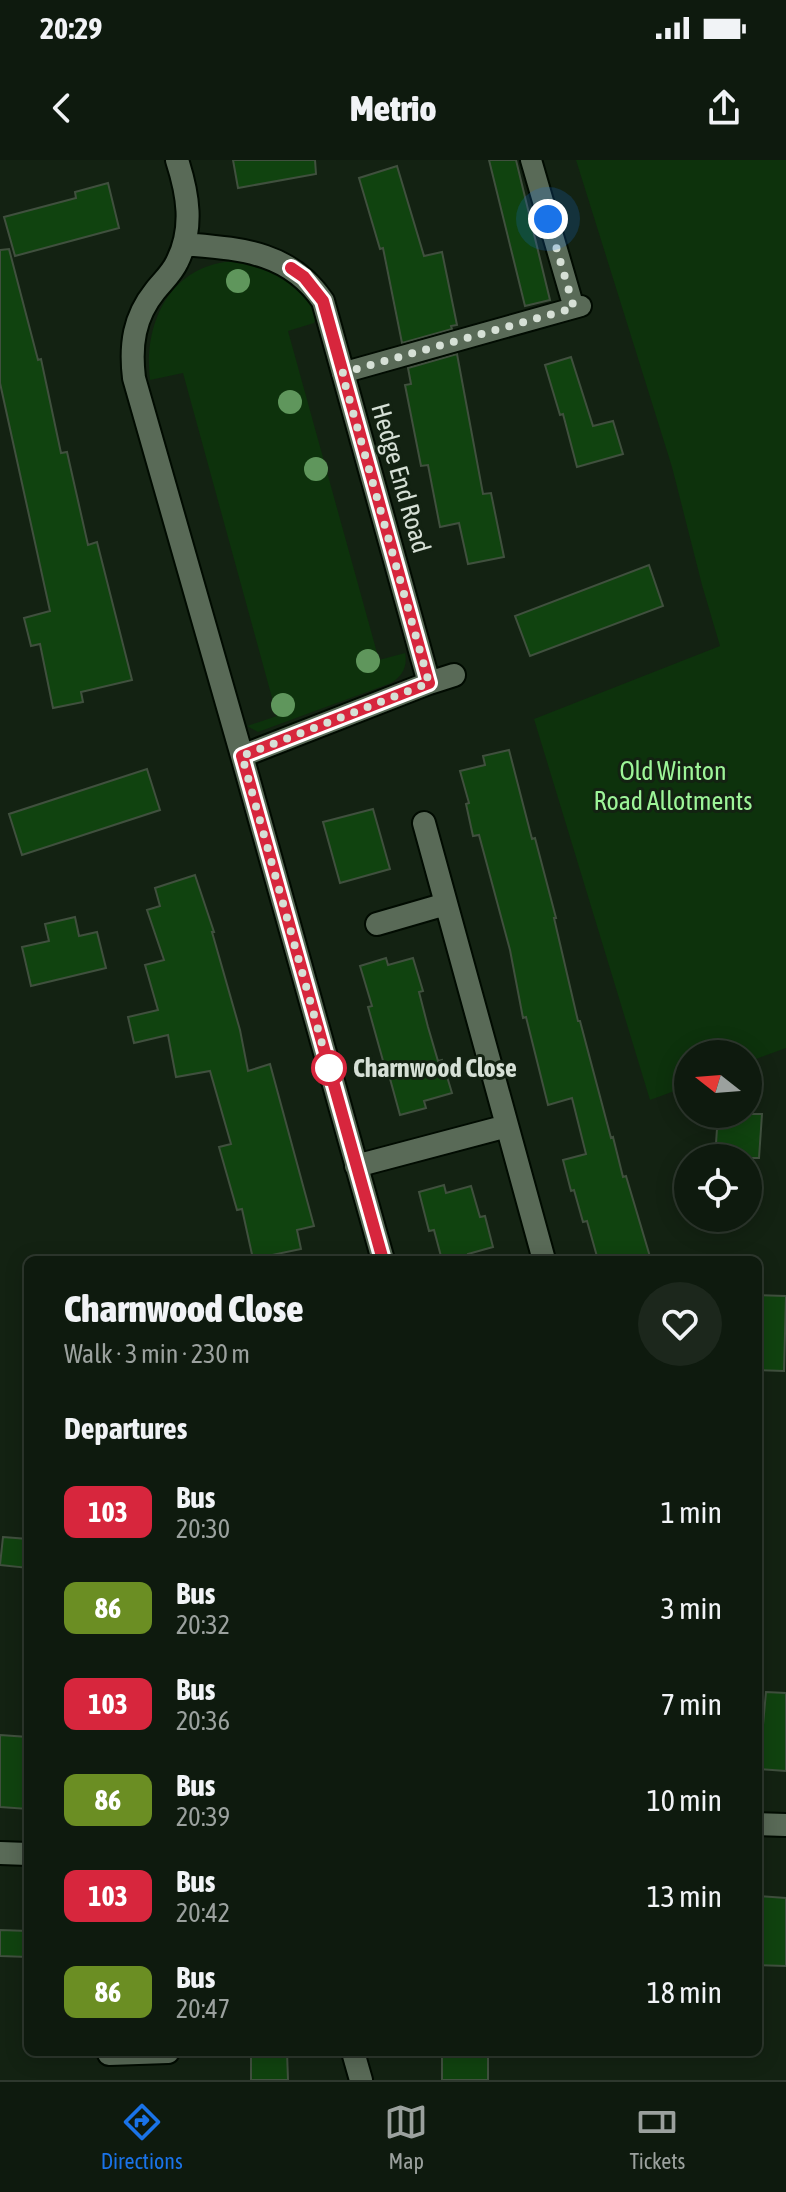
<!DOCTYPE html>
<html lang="en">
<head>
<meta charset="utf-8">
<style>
	body { margin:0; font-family:"Asap Condensed",sans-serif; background:#1c271c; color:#f1f3f6; height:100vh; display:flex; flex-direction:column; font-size:30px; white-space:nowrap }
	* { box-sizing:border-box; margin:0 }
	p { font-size:26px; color:#9ba19e }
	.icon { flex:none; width:44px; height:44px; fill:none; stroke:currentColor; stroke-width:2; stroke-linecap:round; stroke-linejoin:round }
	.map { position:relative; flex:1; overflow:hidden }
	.details { position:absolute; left:24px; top:1096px; width:738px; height:800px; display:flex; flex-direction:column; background:#0e1a0e; border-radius:12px; box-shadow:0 4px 20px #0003,0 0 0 2px #2e382e }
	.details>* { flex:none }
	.badge { padding:0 16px; border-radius:12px; font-size:28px; line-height:52px }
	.needle { width:52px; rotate:287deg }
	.buttons { position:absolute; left:674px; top:880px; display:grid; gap:16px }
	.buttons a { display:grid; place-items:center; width:88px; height:88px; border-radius:50%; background:#0e1a0e; box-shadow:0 4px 20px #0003,0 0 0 2px #2e382e; font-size:40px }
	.you { position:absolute; width:40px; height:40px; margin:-20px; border:6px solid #fff; border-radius:50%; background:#1a73e8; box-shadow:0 0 0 12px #1a73e833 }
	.map>.badge { position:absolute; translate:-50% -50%; box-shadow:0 0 0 4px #fff }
	h2 { padding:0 40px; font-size:30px; line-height:72px }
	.round { display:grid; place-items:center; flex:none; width:84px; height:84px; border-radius:42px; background:#1c271c }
	.overview { display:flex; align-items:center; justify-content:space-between; height:136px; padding:0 40px }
	h1 { font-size:38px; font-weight:800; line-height:60px }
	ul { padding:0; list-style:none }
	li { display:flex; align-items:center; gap:24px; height:96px; padding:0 40px }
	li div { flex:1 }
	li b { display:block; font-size:30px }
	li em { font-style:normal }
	li .badge { min-width:88px; font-weight:700; text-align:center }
	.status { display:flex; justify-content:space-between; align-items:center; height:56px; padding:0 40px; background:#0e1a0e; direction:ltr }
	.status svg { height:22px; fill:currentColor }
	header { display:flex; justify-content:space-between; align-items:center; height:104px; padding:0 40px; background:#0e1a0e; font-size:36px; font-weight:800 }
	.tabs { display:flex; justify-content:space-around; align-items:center; height:112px; border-top:2px solid #2e382e; background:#0e1a0e; font-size:22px; color:#9ba19e }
	.tabs a { display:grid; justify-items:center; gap:4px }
	.tabs .active { color:#1a73e8 }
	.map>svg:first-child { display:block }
	.green { fill:#0d320c }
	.building { fill:#10430f; stroke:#40503e; stroke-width:2 }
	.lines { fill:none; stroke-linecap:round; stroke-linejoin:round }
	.service-casing { stroke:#010b01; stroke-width:24 }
	.minor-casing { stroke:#010b01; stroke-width:26 }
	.service { stroke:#596a57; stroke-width:20 }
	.minor { stroke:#596a57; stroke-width:22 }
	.tree { fill:#5f965c }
	.line-casing { stroke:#fff; stroke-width:18 }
	.line { stroke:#d7263d; stroke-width:12 }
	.walk { stroke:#d6e0d6; stroke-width:8; stroke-dasharray:0 14.4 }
	.stop-dot { fill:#fff; stroke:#d7263d; stroke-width:4 }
	.labels { text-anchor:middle; stroke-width:6; stroke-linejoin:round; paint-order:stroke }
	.street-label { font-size:26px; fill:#d6e0d6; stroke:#132212 }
	.park-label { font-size:26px; fill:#9df598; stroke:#132212 }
	.stop-label { font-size:26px; font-weight:bold; fill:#d6e0d6; stroke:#132212; text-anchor:start }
</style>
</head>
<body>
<div class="status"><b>20:29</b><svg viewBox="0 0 49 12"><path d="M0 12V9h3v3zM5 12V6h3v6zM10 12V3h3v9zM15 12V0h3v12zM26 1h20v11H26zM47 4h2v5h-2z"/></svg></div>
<header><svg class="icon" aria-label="back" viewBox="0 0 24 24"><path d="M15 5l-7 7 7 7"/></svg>Metrio<svg class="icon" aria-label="share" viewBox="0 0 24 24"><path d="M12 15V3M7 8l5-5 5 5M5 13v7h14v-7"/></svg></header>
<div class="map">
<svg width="786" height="1920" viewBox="0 0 786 1920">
	<rect width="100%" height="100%" fill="#132212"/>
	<path class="green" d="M576,0H786V888L748,902V894H688V926L650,940L534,559L720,486L702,425L672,307Z
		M235,101C249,103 268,106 280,113C295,121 323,146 314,163L288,171L379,500L405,493C408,506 402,517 391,523L258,572L247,566L277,556L183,213L150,220C143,162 171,104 235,101Z"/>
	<path class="building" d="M233,0H315L316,14L238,28Z
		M489,0H516L550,140L525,146Z
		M397,6L424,96L442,92L457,165L451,166L452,169L402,183L383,88L380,89L359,18Z
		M108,23L119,68L15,96L4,57L76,38L75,32Z
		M9,89L38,200L41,199L61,293L67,292L88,385L97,382L132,520L81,532L83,542L53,548L40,484L31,486L24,458L50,451L0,223V90Z
		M457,194L483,334L491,333L504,397L468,404L459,363L440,367L428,305L421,306L405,225L411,224L408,208Z
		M571,197L593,266L613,261L623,294L577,307L563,254L560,255L545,205Z
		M649,405L663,446L530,496L515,456Z
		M509,590L532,679L535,678L556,758H554L578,861H580L611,978L613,977L623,1017L626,1016L651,1100H598L587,1061L583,1062L574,1030L571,1031L563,1000L586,994L572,938L548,945L526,857L523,858L510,790L479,675L473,676L466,644L469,643L460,611L485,605L483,596Z
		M147,609L160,650L22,695L9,654Z
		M373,649L390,709L340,723L323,662Z
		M195,715L214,772H212L240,870L248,911L270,904L314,1066L297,1070L301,1089L253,1099L242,1049L237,1050L219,987L231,984L210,911L176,917L168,875L134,883L128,857L158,850L145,805L164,800L147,750L160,746L155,728Z
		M75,757L79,776L97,772L106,808L31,826L22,787L49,781L45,764Z
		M386,798L388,805L413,798L423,831L419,832L428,867L438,901L442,900L452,933L424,941L426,948L400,955L389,915H387L368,847L372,846L360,806Z
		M718,954H762L759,998H715Z
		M444,1025L446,1033L471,1026L480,1057L485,1056L493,1087L468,1094L469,1100H442L434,1070L429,1071L419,1032Z
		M758,1135L786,1136L784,1211L758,1210Z
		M3,1377L28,1379V1408L0,1405Z
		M766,1532L786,1533V1611L759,1609Z
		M0,1575L28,1577V1649L0,1647Z
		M758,1736L786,1738V1806L758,1805Z
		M0,1770L28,1771V1797L0,1796Z
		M251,1892H287L288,1920H251Z
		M442,1892H488V1920H442Z"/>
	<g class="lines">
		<defs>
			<path id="service" d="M531,0L574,148
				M342,213L581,146"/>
			<path id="minor" d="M177,0C188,34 194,68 177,102C172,113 163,121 155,131C134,157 130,185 134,218L242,596L383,1100
				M184,84C240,89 289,91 323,141L429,523
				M242,596L429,523L454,515
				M424,663L544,1100
				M377,764L446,744
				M356,1006L507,966
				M758,1664L786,1665
				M0,1693L28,1694
				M353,1892L361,1920
				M109,1894L168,1892"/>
		</defs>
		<use href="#service" class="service-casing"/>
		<use href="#minor" class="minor-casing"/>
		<use href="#service" class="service"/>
		<use href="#minor" class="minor"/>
	</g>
	<g class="tree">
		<circle cx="238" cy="121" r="12"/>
		<circle cx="290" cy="242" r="12"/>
		<circle cx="316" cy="309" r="12"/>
		<circle cx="368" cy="501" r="12"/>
		<circle cx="283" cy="545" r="12"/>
	</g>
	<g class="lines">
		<defs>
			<path id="line" d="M291,108L304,117L323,141L429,523L242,596L383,1100"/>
		</defs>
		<use href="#line" class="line-casing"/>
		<use href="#line" class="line"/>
		<path class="walk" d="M329,908L331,916L242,596L429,523L342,213L574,148L548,59"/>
	</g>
	<circle class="stop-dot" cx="329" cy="908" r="16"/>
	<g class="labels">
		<g class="street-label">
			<text transform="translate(401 318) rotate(74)" y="9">Hedge End Road</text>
		</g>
		<g class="park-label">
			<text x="673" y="620">Old Winton<tspan x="673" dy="30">Road Allotments</tspan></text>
		</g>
		<g class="stop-label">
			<text x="353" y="917">Charnwood Close</text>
		</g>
	</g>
</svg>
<div class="buttons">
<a><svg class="needle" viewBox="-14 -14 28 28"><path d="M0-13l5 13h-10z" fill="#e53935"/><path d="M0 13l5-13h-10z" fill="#9ba19e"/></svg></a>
<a><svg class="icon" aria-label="locate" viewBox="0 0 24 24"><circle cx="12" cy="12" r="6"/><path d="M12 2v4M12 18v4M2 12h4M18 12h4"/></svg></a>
</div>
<div class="you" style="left:548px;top:59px"></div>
<section class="details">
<div class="overview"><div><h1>Charnwood Close</h1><p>Walk · 3 min · 230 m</p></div><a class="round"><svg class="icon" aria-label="heart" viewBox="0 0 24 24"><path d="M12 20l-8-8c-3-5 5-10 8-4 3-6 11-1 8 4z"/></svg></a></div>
<h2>Departures</h2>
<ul>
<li><span class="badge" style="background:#d7263d;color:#fff">103</span><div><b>Bus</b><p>20:30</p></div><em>1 min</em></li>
<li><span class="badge" style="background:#6b8e23;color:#fff">86</span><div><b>Bus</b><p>20:32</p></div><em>3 min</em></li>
<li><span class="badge" style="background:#d7263d;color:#fff">103</span><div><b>Bus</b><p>20:36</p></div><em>7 min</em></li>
<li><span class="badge" style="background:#6b8e23;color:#fff">86</span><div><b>Bus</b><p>20:39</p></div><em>10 min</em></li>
<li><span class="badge" style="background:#d7263d;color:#fff">103</span><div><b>Bus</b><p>20:42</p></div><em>13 min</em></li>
<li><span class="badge" style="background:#6b8e23;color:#fff">86</span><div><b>Bus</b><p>20:47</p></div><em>18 min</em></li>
</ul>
</section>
</div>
<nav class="tabs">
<a class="active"><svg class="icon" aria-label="directions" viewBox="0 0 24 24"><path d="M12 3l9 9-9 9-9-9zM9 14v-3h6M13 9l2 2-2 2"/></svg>Directions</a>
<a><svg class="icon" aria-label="map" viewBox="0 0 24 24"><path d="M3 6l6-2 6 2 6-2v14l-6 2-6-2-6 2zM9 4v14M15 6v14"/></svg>Map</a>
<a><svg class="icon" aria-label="tickets" viewBox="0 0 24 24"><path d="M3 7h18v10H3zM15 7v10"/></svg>Tickets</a>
</nav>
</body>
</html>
